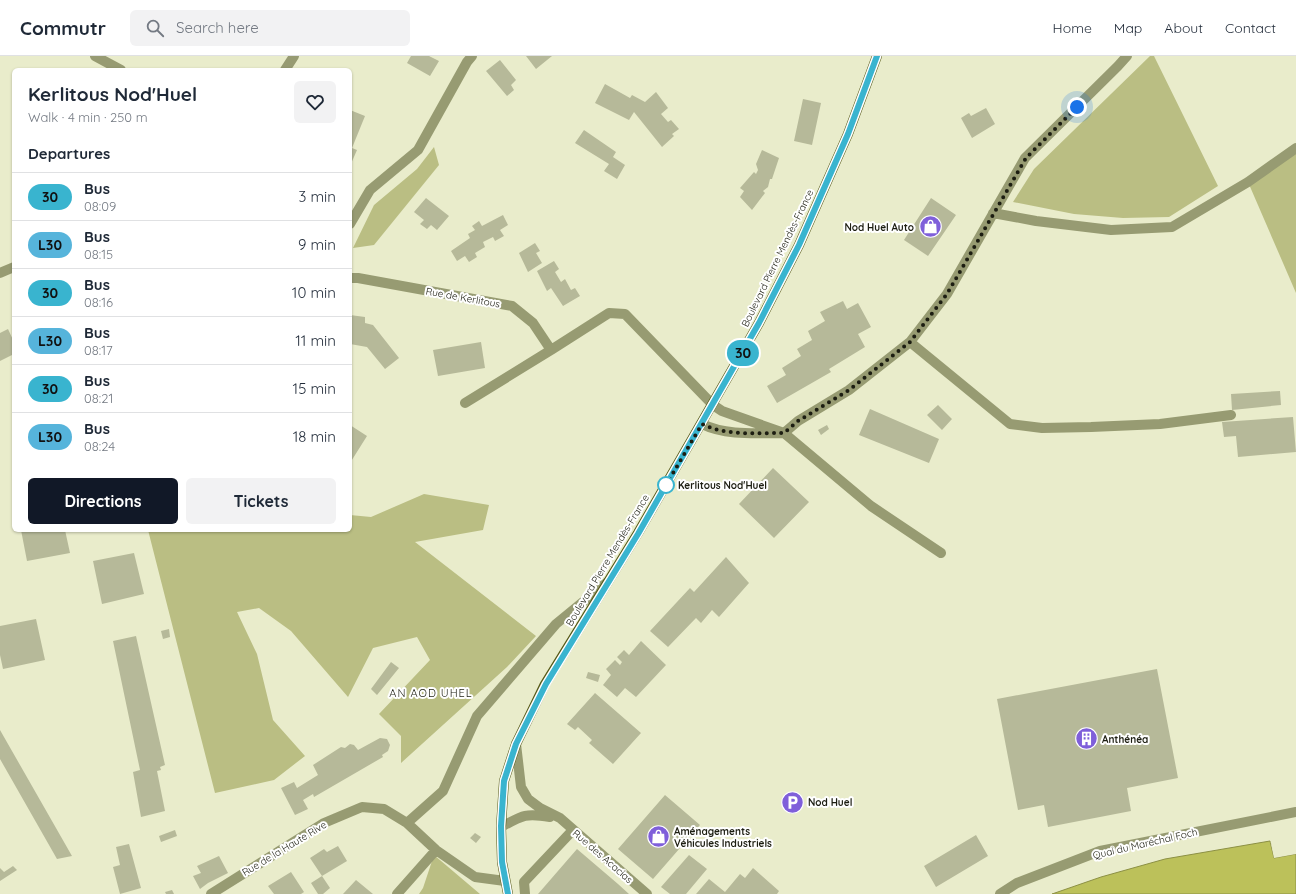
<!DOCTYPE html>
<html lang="en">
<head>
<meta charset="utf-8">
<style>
	body { margin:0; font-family:Quicksand,sans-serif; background:#f2f2f3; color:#1f2937; height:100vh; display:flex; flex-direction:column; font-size:15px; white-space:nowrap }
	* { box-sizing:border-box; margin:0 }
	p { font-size:13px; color:#747a83 }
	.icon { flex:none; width:22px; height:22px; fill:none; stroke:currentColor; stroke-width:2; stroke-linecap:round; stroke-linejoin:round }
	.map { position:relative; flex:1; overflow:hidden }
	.details { position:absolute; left:12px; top:12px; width:340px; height:464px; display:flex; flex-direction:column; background:#fff; border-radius:6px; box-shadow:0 1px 3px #0004 }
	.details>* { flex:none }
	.badge { padding:0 8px; border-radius:13px; font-size:14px; line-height:26px }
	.you { position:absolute; width:20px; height:20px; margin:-10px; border:3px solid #fff; border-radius:50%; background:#1a73e8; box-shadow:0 0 0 6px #1a73e833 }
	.map>.badge { position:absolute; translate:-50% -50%; box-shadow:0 0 0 2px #fff }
	h2 { padding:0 16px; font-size:15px; line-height:36px }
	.round { display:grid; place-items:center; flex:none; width:42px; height:42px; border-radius:6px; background:#f2f2f3 }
	.headline { display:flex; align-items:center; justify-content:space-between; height:68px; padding:0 16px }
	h1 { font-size:19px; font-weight:800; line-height:30px }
	.button { display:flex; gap:8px; margin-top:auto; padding:8px 16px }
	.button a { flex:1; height:46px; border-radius:6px; background:#111827; color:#fff; font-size:16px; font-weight:800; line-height:46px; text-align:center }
	.button a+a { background:#f2f2f3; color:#1f2937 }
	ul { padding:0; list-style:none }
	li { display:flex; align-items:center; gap:12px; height:48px; padding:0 16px; border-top:1px solid #e0e1e3 }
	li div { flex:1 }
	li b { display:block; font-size:15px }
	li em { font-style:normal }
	li .badge { min-width:44px; font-weight:700; text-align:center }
	header { display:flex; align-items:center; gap:24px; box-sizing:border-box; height:56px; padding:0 20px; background:#fff; border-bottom:1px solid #e0e1e3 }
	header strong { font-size:19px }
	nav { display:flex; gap:22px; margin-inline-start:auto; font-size:14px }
	.search { width:280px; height:36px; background:#f2f2f3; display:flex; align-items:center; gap:10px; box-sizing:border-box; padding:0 14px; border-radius:6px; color:#747a83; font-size:15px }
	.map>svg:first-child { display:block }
	.green { fill:#babe83 }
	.water { fill:#bcc15a; stroke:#8c9044 }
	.pier { fill:#e9eccb }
	.building { fill:#b6b999 }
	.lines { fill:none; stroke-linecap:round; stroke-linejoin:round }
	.minor { stroke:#979b72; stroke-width:10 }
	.primary { stroke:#565916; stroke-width:10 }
	.line-casing { stroke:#fff; stroke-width:9 }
	.line { stroke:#39b4cf; stroke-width:6 }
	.walk { stroke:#1c1d11; stroke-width:4; stroke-dasharray:0 7.2 }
	.stop-dot { fill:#fff; stroke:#39b4cf; stroke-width:2 }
	.labels { text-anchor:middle; stroke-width:4; stroke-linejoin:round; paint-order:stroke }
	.poi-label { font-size:10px; font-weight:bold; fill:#1c1d11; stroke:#fff; text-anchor:start }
	.street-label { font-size:10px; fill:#1c1d11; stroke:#fff }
	.stop-label { font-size:10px; font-weight:bold; fill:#1c1d11; stroke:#fff; text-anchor:start }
	.neighbourhood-label { font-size:11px; letter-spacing:1px; fill:#1c1d11; stroke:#fff }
</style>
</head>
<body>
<header>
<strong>Commutr</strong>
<div class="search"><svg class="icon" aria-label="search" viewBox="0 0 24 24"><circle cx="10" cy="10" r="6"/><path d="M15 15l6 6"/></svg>Search here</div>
<nav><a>Home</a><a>Map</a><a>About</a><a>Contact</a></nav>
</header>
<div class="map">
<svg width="1296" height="838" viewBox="0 0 1296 838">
	<rect width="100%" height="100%" fill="#e9eccb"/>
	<path class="green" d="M1150,0H1154L1218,130L1169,161L1123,162L1074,158L1013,146L1034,113Z
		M434,91L439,109L374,189L353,192L374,149L417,113Z
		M1296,97V237L1248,126Z
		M424,438L489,449L483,474L415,486L536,580L507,611L401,707V680L379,658L430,604L417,581L373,592L348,641L291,575L259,552L237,556L257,598L273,664L305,700L274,724L215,737L148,474H350V459L371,461Z
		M434,799L480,838H419L423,832Z"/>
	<path class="water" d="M1270,785L1274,802L1296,798V838H1052L1101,821L1165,803Z"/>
	<path class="pier" d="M1270,783L1275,800L1296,796V798L1274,802Z"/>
	<path class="building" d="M411,0H429L439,5L430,20L407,7Z
		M526,0H552L536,13Z
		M500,4L516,24L511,29L514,34L507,40L486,15Z
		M605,28L630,42L632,39L645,46L656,36L668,52L661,58L668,66L671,64L679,73L672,78L674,80L662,91L634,56L629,64L595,47Z
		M803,43L821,47L812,89L794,85Z
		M986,52L995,68L972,82L961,62L969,57L971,60Z
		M350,54L365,60L352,92L357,94L350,110Z
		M584,74L616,96L613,101L625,109L617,123L604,115L609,108L575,87Z
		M762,94L779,102L772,123H770L768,131L763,135L765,137L752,154L740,141L744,135L740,132L754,116L756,118L758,114L756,108Z
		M426,142L449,160L437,174L431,169L427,173L420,168L424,164L414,156Z
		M931,142L956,159L928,200L904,184Z
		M503,159L508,169L500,174L504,180L495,185L493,181L483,186L485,191L475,197L477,201L469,206L465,200L457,205L451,195L470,182L468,178L475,174L472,170L479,165L482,170Z
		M535,187L540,195L536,197L542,207L528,216L519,197Z
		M554,205L559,213L555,216L561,226L565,223L571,234L575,232L580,240L563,250L551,232L547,235L537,215Z
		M843,245L847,253L858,247L871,271L858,278L865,291L829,313L831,316L777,347L767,330L786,319L782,312L801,300L797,293L812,284L808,275L825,265L820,256Z
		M350,259L365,261V267L373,269L399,302L385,313L367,291L350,288Z
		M8,273L14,286V298L0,305V277Z
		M481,286L485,312L438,320L433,294Z
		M1280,335L1281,349L1232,354L1231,338Z
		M938,349L952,363L942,374L927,359Z
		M870,353L939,383L929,407L859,379Z
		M1293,361L1296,396L1238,401L1236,380L1224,381L1222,366Z
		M350,369L367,380L350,407Z
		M827,369L829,373L821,379L818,374Z
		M773,412L809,446L774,482L739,448Z
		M21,474H65L70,497L27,505Z
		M134,497L144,538L102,548L93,505Z
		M726,501L749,527L719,561L712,554L701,567L696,562L668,591L650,575L690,532L694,536Z
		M36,563L45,604L3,613L0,599V570Z
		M169,573L170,581L163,583L161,575Z
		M136,580L165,709L160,711L161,714L157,715L165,755L141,761L133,716L140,714L113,585Z
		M641,585L666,609L636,641L625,632L617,641L603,629L611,619L606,613L615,604L620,609L622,606L617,601L624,594L629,599Z
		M391,606L399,612L377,639L371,633Z
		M1157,613L1178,722L1127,732L1131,755L1048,771L1044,749L1018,754L997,643Z
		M588,616L600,619L598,626L586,622Z
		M595,637L641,677L613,708L589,687L592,684L578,671L575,674L567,668Z
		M0,674L72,800L57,803L0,703Z
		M380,682L387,683L390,689L388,695L382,699L383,701L314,741L313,738L303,744L308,753L295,759L281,732L294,726L297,732L318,719L313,709L341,691L345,692L350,688L354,689L358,694Z
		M665,739L700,769L653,823L618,793Z
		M175,774L177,780L161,786L159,780Z
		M475,777L481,781L476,787L470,782Z
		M976,779L988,800L936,831L924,810Z
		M129,788L141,832L120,838L113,811L120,809L116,791Z
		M338,790L347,805L322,820L310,802L324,793L327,796Z
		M577,793L618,828L629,838H538Z
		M689,799L707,813L686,838H670L661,831Z
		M219,800L228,817L208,827L200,833L193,820L201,817L197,810Z
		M13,810L17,814L0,825V812L4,816Z
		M753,812L779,835L777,838H696L709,823L725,836L740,818L745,822Z
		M291,816L304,836L301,838H274L268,830Z
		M322,820L330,832L323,838H318L311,827Z
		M356,824L373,838H343Z
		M172,834L174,838H166L165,836Z"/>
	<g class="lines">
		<path class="minor" d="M95,0L121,14
			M285,14L294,0
			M993,157L1036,165L1111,174L1172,171L1248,126L1296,92
			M350,168L370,134L418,94L467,6L472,0
			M0,217L14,211
			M350,222H358L512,250L533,267L551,294L465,347
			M910,286L1010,368L1042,372L1091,371L1160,368L1231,359
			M551,294L609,257L625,258L713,349L722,355L784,377L871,450L941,497
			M702,368C726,380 757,377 784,377L798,365L849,334L910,286L947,238L1025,102L1118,10L1127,0
			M516,688L521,731L528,743L540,752L560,762L647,838
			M407,767L443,735L477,660L556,568L606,527
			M501,771C523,759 526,757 550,761
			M211,838L324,767L362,751L384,753L407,767L436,794L475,821L505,825
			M397,838L436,794
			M525,838L524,826L573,774
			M1000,838L1017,827L1100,795L1296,756"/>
		<path class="primary" d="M508,838L502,806L501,771L504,725L516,688L545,628L638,477L759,267L799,189L848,78L877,0"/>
	</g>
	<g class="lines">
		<defs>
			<path id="line" d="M508,838L502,806L501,770L504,725L516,688L546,628L638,478L759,267L799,189L848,78L877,0"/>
		</defs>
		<use href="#line" class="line-casing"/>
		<use href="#line" class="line"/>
		<path class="walk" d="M666,429L702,368C726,380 757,377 784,377L798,365L849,334L910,286L947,238L1026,102L1077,51"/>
	</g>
	<defs>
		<symbol id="shop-disc" viewBox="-11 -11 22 22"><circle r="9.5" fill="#7f5fda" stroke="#fff"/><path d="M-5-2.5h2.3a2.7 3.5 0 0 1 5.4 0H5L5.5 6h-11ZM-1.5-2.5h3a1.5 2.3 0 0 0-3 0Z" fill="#fff"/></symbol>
		<symbol id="building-disc" viewBox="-11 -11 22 22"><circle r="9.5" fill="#7f5fda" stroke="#fff"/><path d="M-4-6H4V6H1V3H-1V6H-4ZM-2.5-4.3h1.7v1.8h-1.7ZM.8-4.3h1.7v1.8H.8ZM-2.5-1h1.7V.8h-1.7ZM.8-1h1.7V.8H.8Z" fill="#fff"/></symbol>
		<symbol id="parking-disc" viewBox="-11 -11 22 22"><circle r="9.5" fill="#7f5fda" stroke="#fff"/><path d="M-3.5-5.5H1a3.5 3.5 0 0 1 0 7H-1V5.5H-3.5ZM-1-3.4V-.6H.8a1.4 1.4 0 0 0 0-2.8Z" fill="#fff"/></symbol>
	</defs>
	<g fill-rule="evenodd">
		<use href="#shop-disc" x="918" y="158" width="25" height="25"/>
		<use href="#building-disc" x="1074" y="670" width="25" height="25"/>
		<use href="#parking-disc" x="780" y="734" width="25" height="25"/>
		<use href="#shop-disc" x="646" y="768" width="25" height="25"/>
	</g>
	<circle class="stop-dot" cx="666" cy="429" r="8"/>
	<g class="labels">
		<g class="poi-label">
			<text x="914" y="175" text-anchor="end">Nod Huel Auto</text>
			<text x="1102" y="687">Anthénéa</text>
			<text x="808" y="750">Nod Huel</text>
			<text x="674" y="779">Aménagements<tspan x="674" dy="12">Véhicules Industriels</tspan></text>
		</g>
		<g class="street-label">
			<text transform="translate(777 202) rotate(-64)" y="4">Boulevard Pierre Mendès-France</text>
			<text transform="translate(463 241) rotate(10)" y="4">Rue de Kerlitous</text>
			<text transform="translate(607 504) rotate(-59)" y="4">Boulevard Pierre Mendès-France</text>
			<text transform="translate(1145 787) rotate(-13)" y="4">Quai du Maréchal Foch</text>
			<text transform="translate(284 792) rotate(-31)" y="4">Rue de la Haute Rive</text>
			<text transform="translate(603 800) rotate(41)" y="4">Rue des Acacias</text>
		</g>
		<g class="stop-label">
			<text x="678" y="433">Kerlitous Nod'Huel</text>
		</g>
		<g class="neighbourhood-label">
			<text x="431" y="641">AN AOD UHEL</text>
		</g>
	</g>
</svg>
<div class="you" style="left:1077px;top:51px"></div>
<b class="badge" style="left:743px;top:297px;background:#39b4cf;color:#111">30</b>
<section class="details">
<div class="headline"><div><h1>Kerlitous Nod'Huel</h1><p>Walk · 4 min · 250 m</p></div><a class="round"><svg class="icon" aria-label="heart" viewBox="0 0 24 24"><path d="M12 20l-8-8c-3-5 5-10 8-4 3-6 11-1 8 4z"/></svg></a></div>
<h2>Departures</h2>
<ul>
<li><span class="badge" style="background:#39b4cf;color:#111">30</span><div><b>Bus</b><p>08:09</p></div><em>3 min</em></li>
<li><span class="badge" style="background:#56b4db;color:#111">L30</span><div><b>Bus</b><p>08:15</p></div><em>9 min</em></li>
<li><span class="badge" style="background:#39b4cf;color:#111">30</span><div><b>Bus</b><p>08:16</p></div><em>10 min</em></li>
<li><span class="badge" style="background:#56b4db;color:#111">L30</span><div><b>Bus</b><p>08:17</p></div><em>11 min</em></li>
<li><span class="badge" style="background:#39b4cf;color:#111">30</span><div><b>Bus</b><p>08:21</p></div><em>15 min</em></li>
<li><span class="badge" style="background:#56b4db;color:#111">L30</span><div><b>Bus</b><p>08:24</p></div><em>18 min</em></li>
</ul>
<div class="button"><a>Directions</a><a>Tickets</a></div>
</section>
</div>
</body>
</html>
